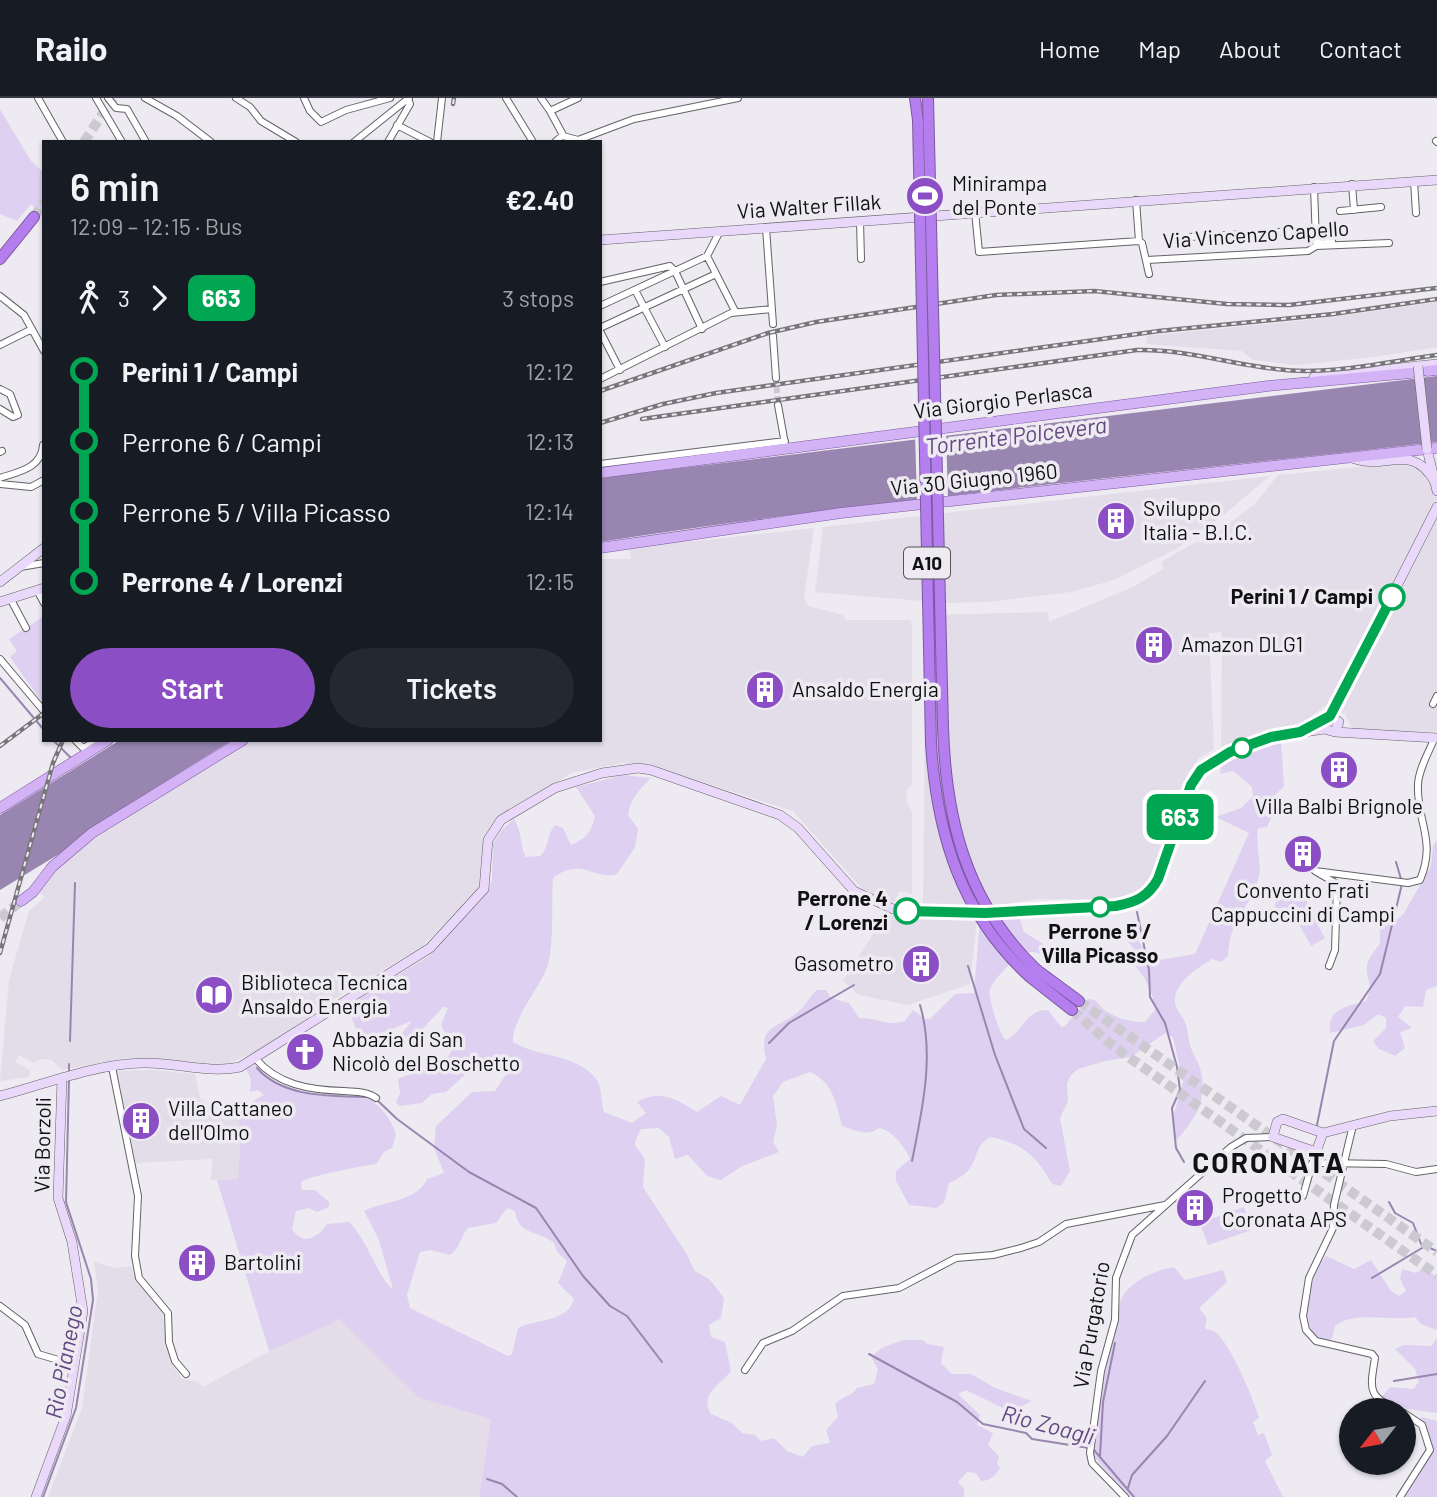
<!DOCTYPE html>
<html lang="en">
<head>
<meta charset="utf-8">
<style>
	body { margin:0; font-family:Barlow,sans-serif; background:#242831; color:#f1f3f6; height:100vh; display:flex; flex-direction:column; font-size:26px; white-space:nowrap }
	* { box-sizing:border-box; margin:0 }
	p { font-size:23px; color:#9ea1a6 }
	.icon { flex:none; width:38px; height:38px; fill:none; stroke:currentColor; stroke-width:2; stroke-linecap:round; stroke-linejoin:round }
	.map { position:relative; flex:1; overflow:hidden }
	.details { position:absolute; left:42px; top:42px; width:560px; height:602px; display:flex; flex-direction:column; background:#171b24; border-radius:0px; box-shadow:0 2px 5px #0004 }
	.details>* { flex:none }
	.badge { padding:0 14px; border-radius:10px; font-size:24px; line-height:46px }
	.needle { width:46px; rotate:239deg }
	.tools { position:absolute; left:1339px; top:1300px; display:grid; gap:14px }
	.tools a { display:grid; place-items:center; width:77px; height:77px; border-radius:50%; background:#171b24; box-shadow:0 2px 5px #0004; font-size:35px }
	.map>.badge { position:absolute; translate:-50% -50%; box-shadow:0 0 0 4px #fff }
	.legs { display:flex; align-items:center; gap:10px; height:77px; padding:0 28px; font-size:23px }
	.legs p { margin-inline-start:auto }
	.summary { display:flex; align-items:center; justify-content:space-between; height:119px; padding:0 28px }
	h1 { font-size:38px; font-weight:600; line-height:52px }
	.button { display:flex; gap:14px; margin-top:auto; padding:14px 28px }
	.button a { flex:1; height:80px; border-radius:42px; background:#8b4ec4; color:#fff; font-size:28px; font-weight:600; line-height:80px; text-align:center }
	.button a+a { background:#242831; color:#f1f3f6 }
	ul { padding:0 28px; list-style:none }
	li { display:flex; align-items:center; gap:24px; height:70px; font-size:26px }
	li i { display:grid; place-items:center; width:10px; height:100%; margin:0 9px; background:currentColor }
	li i::after { content:''; width:18px; height:18px; margin:-9px; border:5px solid; border-radius:50%; background:#171b24 }
	li p { margin-inline-start:auto }
	li:first-child i { background:linear-gradient(#0000 50%,currentColor 0) }
	li:last-child i { background:linear-gradient(currentColor 50%,#0000 0) }
	header { display:flex; align-items:center; gap:42px; box-sizing:border-box; height:98px; padding:0 35px; background:#171b24; border-bottom:2px solid #363941 }
	header strong { font-size:33px }
	nav { display:flex; gap:38px; margin-inline-start:auto; font-size:24px }
	.map>svg:first-child { display:block }
	.built { fill:#e2dde9 }
	.green { fill:#ded0f0; fill-rule:evenodd }
	.water { fill:#9885b0 }
	.pier { fill:#edebf1 }
	.lines { fill:none; stroke-linecap:round; stroke-linejoin:round }
	.stream { stroke:#9885b0; stroke-width:2 }
	.street-tunnel { stroke:#cccad0; stroke-width:6; stroke-dasharray:6 3; stroke-linecap:butt }
	.primary-tunnel { stroke:#cccad0; stroke-width:10; stroke-dasharray:10 5; stroke-linecap:butt }
	.highway-tunnel { stroke:#cccad0; stroke-width:10; stroke-dasharray:10 5; stroke-linecap:butt }
	.street-casing { stroke:#646267; stroke-width:8 }
	.secondary-casing { stroke:#646267; stroke-width:10 }
	.primary-casing { stroke:#7c58a1; stroke-width:11 }
	.highway-casing { stroke:#7c58a1; stroke-width:12 }
	.street { stroke:#fff; stroke-width:6 }
	.secondary { stroke:#e9d8fa; stroke-width:9 }
	.primary { stroke:#d3b2f5; stroke-width:10 }
	.highway { stroke:#b57eee; stroke-width:10 }
	.rail-casing { stroke:#78767a; stroke-width:4.5 }
	.rail { stroke:#edebf1; stroke-width:2; stroke-dasharray:5; stroke-linecap:butt }
	.secondary-bridge-casing { stroke:#646267; stroke-width:10; stroke-linecap:butt }
	.highway-bridge-casing { stroke:#7c58a1; stroke-width:12; stroke-linecap:butt }
	.secondary-bridge { stroke:#e9d8fa; stroke-width:9 }
	.highway-bridge { stroke:#b57eee; stroke-width:10 }
	.line-1-casing { stroke:#fff; stroke-width:16 }
	.line-1 { stroke:#00a651; stroke-width:10 }
	.stop-1-dot { fill:#fff; stroke:#00a651; stroke-width:3.5 }
	.labels { text-anchor:middle; stroke-width:7; stroke-linejoin:round; paint-order:stroke }
	.shield { fill:#edebf1; stroke:#535255; stroke-width:2 }
	.shield-label { font-size:19px; font-weight:bold; fill:#111012 }
	.poi-label { font-size:21px; fill:#111012; stroke:#edebf1; text-anchor:start }
	.street-label { font-size:21px; fill:#111012; stroke:#edebf1 }
	.stop-label { font-size:21px; font-weight:bold; fill:#111012; stroke:#edebf1; text-anchor:end }
	.water-label { font-size:23px; font-style:italic; fill:#634781; stroke:#edebf1 }
	.district-label { font-size:28px; font-weight:bold; letter-spacing:2px; fill:#111012; stroke:#edebf1 }
</style>
</head>
<body>
<header>
<strong>Railo</strong>
<nav><a>Home</a><a>Map</a><a>About</a><a>Contact</a></nav>
</header>
<div class="map">
<svg width="1437" height="1399" viewBox="0 0 1437 1399">
	<rect width="100%" height="100%" fill="#edebf1"/>
	<path class="built" d="M1437,204V249L1374,259L1295,267L1253,262L1242,253L1147,246L1146,238L1317,221Z
		M1437,361V634L1360,632L1351,629L1345,616L1324,608L1303,626L1264,634L1221,649L1222,544L1221,534L1209,535L1214,651L1199,660L1188,675L1147,788L1135,798L1121,802L1037,801L992,808H923L925,611L932,517L1048,514L1049,524L1135,488L1164,470L1161,464L1196,444L1213,445L1221,431L1254,407L1278,377Z
		M1270,378L1225,416L1176,451L1114,482L1071,494L989,504L947,505L815,494L823,429Z
		M814,430L804,500L808,508L843,517L846,522H910L912,526V686L906,692L907,705L912,713V796L899,793L894,805L863,792L793,713L652,668L623,665L571,675L496,721L486,735L480,789L422,849L321,909L323,913L264,950L223,968L126,960L62,972L51,962L41,961L34,965L19,957L15,964L30,972L29,979L0,983L9,882L29,813L45,799L39,794L54,772L93,742L251,642H600V461H631L629,449L684,441L695,443Z
		M886,816L921,821H977L970,886L908,907L859,897L843,883Z
		M155,972L195,976L200,1000L210,1008L216,1006L238,1022L241,1030L238,1081L211,1082L212,1061L136,1065L117,973Z
		M94,1164L115,1170L131,1168L135,1180L163,1213L165,1240L173,1268L182,1281L198,1284L203,1289L288,1243L333,1225L339,1219L419,1300L491,1321L479,1399H48L82,1310L98,1192Z"/>
	<path class="green" d="M0,11L31,63L44,75V119L31,106L17,123L0,116Z
		M44,518V603L42,604L10,559L17,553L9,541Z
		M1281,644L1284,688L1268,704L1273,716L1267,729L1258,730C1255,746 1262,765 1259,778C1252,809 1229,820 1228,858L1221,864L1212,861C1198,870 1178,882 1175,899C1173,910 1181,915 1185,924C1188,932 1188,942 1191,950C1193,957 1198,963 1200,970C1209,1002 1195,1021 1176,1043L1173,1020L1183,984L1173,939L1165,935L1131,959L1105,963L1078,971L1071,977L1067,985L1068,1003L1060,1020L1070,1073L1061,1088L1052,1086C1036,1057 1022,1045 990,1039C968,1052 985,1070 949,1085L944,1104L937,1110L909,1107L896,1083V1073L910,1061C905,1049 892,1032 879,1030C867,1039 855,1032 842,1028C836,1005 833,984 810,974L783,984L773,998L777,1027L773,1044L779,1054L742,1068L721,1082L707,1078L688,1057L675,1061L669,1039L659,1030L641,1031C629,1054 638,1045 645,1062L643,1089L686,1155L695,1173L710,1182L724,1200L721,1220L709,1227L711,1239L725,1244L731,1273C720,1287 699,1296 711,1316L732,1325L742,1335L755,1337L761,1343L774,1340L787,1353L803,1359L812,1348L830,1345L826,1332L838,1319L835,1306C842,1298 851,1299 857,1290L874,1286L878,1272L872,1260C879,1248 892,1247 903,1242H923L927,1246L944,1249L941,1265L952,1276H971L995,1290L1032,1303L1011,1314L966,1292L958,1296L980,1317L977,1327L993,1335L988,1347L999,1358L997,1366L1000,1369C997,1377 990,1383 981,1383L976,1375L967,1374L958,1384L964,1391V1399H479L491,1321L419,1300L339,1220L333,1225L269,1253L217,1082L238,1081L241,1030L238,1022L254,1013L253,1003L264,997L258,992L250,994L251,981L246,971L255,967C283,999 326,996 365,998C378,1005 393,1022 396,1037L392,1050L384,1054L376,1066C362,1068 309,1078 301,1084L302,1092H315L329,1104V1109L317,1114L309,1110L296,1113L292,1131C304,1149 318,1139 327,1126L349,1124C367,1141 379,1182 393,1191L379,1142L364,1113C383,1103 417,1104 427,1081L444,1075L434,1050L436,1028L472,994L495,993L508,973L506,969L479,964L446,994L432,996L422,1005L399,1008L396,1004L400,995L398,981C415,972 443,972 452,952L441,927L448,910L443,909L417,937L405,940L390,951L389,939L402,935L412,923L361,943L350,916L366,910L359,901L429,858L487,795L492,782L493,746L502,732L514,721C523,734 519,748 526,759L540,758C549,750 547,736 555,727L563,730L571,747C586,741 592,733 595,718L576,689L623,677L651,680C640,690 630,702 628,717L638,731L635,749L617,776C594,783 582,758 553,780C551,805 555,851 546,872C538,891 511,924 513,944C539,960 577,955 597,982C602,990 601,1005 604,1014L632,1025L646,1015L637,1004C658,991 678,1001 697,1014L721,998L740,1007L766,961C758,925 777,932 799,913C807,907 809,898 817,892H826L831,900L849,905L859,920C876,919 887,929 905,923L913,912L925,921H930L955,896L974,895L980,820L1019,818L1024,834L1048,849L1057,863C1047,863 1042,853 1031,854C1018,855 995,879 990,891C987,897 1000,938 1006,942C1022,935 1026,911 1048,912L1061,929L1065,928L1088,901C1099,901 1098,908 1106,913C1118,921 1130,924 1145,924L1155,912C1153,896 1147,881 1136,869L1141,858L1126,842L1130,832L1153,863L1195,856L1249,735L1216,719L1241,710L1253,698L1252,689L1233,673L1220,676L1222,666ZM507,1110L515,1113C518,1138 539,1132 554,1145L557,1154L567,1163L558,1185L574,1201C568,1224 536,1221 518,1230L512,1256L508,1258L410,1210L407,1197L420,1154L430,1152L450,1157C460,1151 460,1139 468,1130L496,1125Z
		M1437,742V888L1426,892L1423,909L1405,908L1398,919L1412,930L1400,934L1405,950L1395,958L1379,951L1373,943L1386,930V920L1378,916L1364,927L1330,935C1326,911 1348,908 1366,903C1379,879 1352,877 1380,846V827L1398,821L1404,815L1431,768L1433,748Z
		M1276,793L1308,795L1307,812L1275,810Z
		M1310,813L1325,840L1311,848L1296,821Z
		M1244,1109L1252,1132L1208,1147L1200,1125Z
		M1326,1158L1354,1171L1371,1162L1391,1193L1399,1198L1406,1193L1400,1180L1402,1171L1416,1175L1424,1170L1437,1179V1232L1421,1226L1415,1219C1391,1224 1355,1212 1335,1228L1332,1241C1287,1254 1310,1176 1326,1158Z
		M1174,1169L1185,1182L1223,1172L1227,1184L1199,1210L1207,1220L1205,1230C1208,1232 1212,1232 1215,1234C1229,1243 1255,1303 1259,1320L1253,1324L1258,1337L1264,1335L1272,1357L1265,1363L1283,1399H1130L1093,1358L1102,1287L1121,1201C1131,1183 1153,1173 1174,1169Z
		M1437,1240V1315L1400,1310L1380,1301L1390,1289L1413,1291L1419,1284L1415,1271L1395,1251L1404,1247L1431,1248Z
		M1422,1319L1437,1323V1399H1404C1420,1364 1437,1360 1420,1321Z"/>
	<path class="water" d="M1437,278V344C1158,376 878,401 600,444V380L607,379Z
		M120,642H232L102,723L64,753L0,792V717Z"/>
	<path class="pier" d="M946,333L948,401L917,403L915,336Z"/>
	<g class="lines">
		<path class="stream" d="M0,580L44,632
			M53,642L72,661
			M1396,764L1401,781
			M1137,814L1149,872L1150,899L1165,925L1177,969L1180,992L1172,1010L1176,1050L1184,1064
			M968,868L995,957L1024,1031L1046,1050
			M70,943L75,785
			M769,945L789,925L854,887
			M257,970C283,1000 332,998 368,999
			M69,975V966
			M377,1002L397,1021L469,1074L536,1110L583,1178L610,1208L627,1218L662,1264
			M1317,1027L1334,943L1380,876L1402,786
			M912,1063C922,1013 935,957 920,907
			M1389,1104L1395,1115L1413,1125L1421,1146L1437,1153
			M1372,1180L1427,1147
			M869,1256L957,1304L983,1326L1026,1335L1032,1341L1089,1350
			M1394,1283L1437,1276
			M1094,1352L1134,1399
			M1100,1358L1103,1304L1115,1245
			M487,1381L502,1386L517,1399
			M1128,1390L1132,1377L1167,1338L1205,1283
			M43,1399L76,1310L93,1202L91,1181L66,1104L69,981"/>
		<path class="street-tunnel" d="M776,280L778,307"/>
		<path class="primary-tunnel" d="M0,820L21,803"/>
		<path class="highway-tunnel" d="M84,44L113,0
			M34,119L44,104
			M1079,903L1437,1154
			M1072,912L1113,948L1437,1177"/>
		<defs>
			<path id="street" d="M38,0L63,44
				M96,0L122,44
				M108,0L116,10L127,11L146,44
				M145,0L177,18L211,44
				M236,0L250,9L261,23L296,44
				M304,0L310,13L321,24L346,12L390,0
				M506,0L533,44
				M541,0L550,13
				M397,27L430,44
				M563,38L578,42L634,21L738,0
				M1436,43L1437,44
				M354,44L409,0
				M388,44L410,6L408,1
				M437,44L442,0
				M555,44L563,37L550,13L578,0
				M1414,83L1416,115
				M1352,86L1354,112
				M1314,89L1316,144L1332,143
				M1136,102L1139,143L1142,145L1149,176
				M1340,113L1381,109
				M975,114L979,154L1139,143
				M860,123L861,161
				M766,130L773,226
				M1188,139L1316,132
				M707,158L735,213
				M1147,162L1308,153L1316,148L1389,145
				M675,173L702,231
				M600,184L670,168L675,173
				M635,192L665,249
				M0,198L24,217L44,253
				M600,208L707,158L720,133
				M600,230L716,176
				M600,233L620,272
				M773,238L776,280
				M0,247L32,231
				M600,281L731,215L772,211
				M0,291L10,296L18,317L13,319L0,311
				M778,307L785,346
				M0,354L2,353
				M600,366L785,343
				M0,380C18,374 42,370 43,347
				M0,386L31,389L44,382
				M20,469L44,465
				M37,492L44,505
				M10,500L26,530
				M0,561L43,612
				M1433,606L1437,598
				M75,642L83,650L97,642
				M1329,868L1335,852L1337,786L1315,773L1408,785L1420,782C1437,742 1416,723 1418,686C1419,670 1429,654 1435,639
				M255,960C277,987 310,992 344,993C354,994 367,993 376,1000
				M112,969L138,1098L135,1158L139,1180L168,1215L169,1244L175,1263L186,1276
				M1353,1027L1334,1107L1333,1130L1309,1180L1303,1218L1306,1232L1316,1243L1372,1256L1375,1260C1370,1291 1367,1299 1399,1312
				M1314,1061L1322,1065L1386,1066L1416,1074L1437,1071
				M1303,1098L1314,1059
				M0,1208L25,1227L38,1256L75,1267
				M745,1272L763,1245L792,1233L843,1198L899,1190L956,1160L993,1157L1021,1150L1039,1144L1066,1126L1165,1107
				M1125,1399L1092,1365L1090,1355L1101,1273L1115,1222L1116,1180L1132,1137L1231,1049L1246,1040L1273,1039
				M1400,1399L1430,1352L1422,1327L1404,1315"/>
			<path id="secondary" d="M600,142L1437,82
				M1314,279L1437,266
				M1427,351L1437,393
				M1352,360C1387,373 1411,343 1435,384
				M0,484L44,450
				M0,504L44,490
				M1308,631L1330,618L1341,598L1437,409
				M1335,634L1437,640
				M0,998C46,986 94,966 143,965C175,964 208,976 240,969L430,850L484,791L488,742L501,722L555,690L602,675L638,670L651,672L780,717L798,730L854,793L893,811L985,815L1116,808L1137,804L1152,793L1191,687L1207,666L1271,639L1324,631L1335,634L1339,624L1330,618
				M1323,1035L1316,1054L1273,1039L1277,1024L1283,1021L1323,1035L1390,1018L1437,1013
				M36,1399L66,1318L83,1213L72,1144L58,1100L62,980"/>
			<path id="primary" d="M1427,273L1437,272
				M600,375L1268,288L1411,275
				M600,450L841,415L1437,350
				M0,710L108,642
				M21,803L33,794L52,769L92,735L243,642"/>
			<path id="highway" d="M915,0L918,22
				M0,161L34,119
				M1037,872L1079,903
				M1030,879L1072,912"/>
		</defs>
		<use href="#street" class="street-casing"/>
		<use href="#secondary" class="secondary-casing"/>
		<use href="#primary" class="primary-casing"/>
		<use href="#highway" class="highway-casing"/>
		<use href="#street" class="street"/>
		<use href="#secondary" class="secondary"/>
		<use href="#primary" class="primary"/>
		<use href="#highway" class="highway"/>
		<defs>
			<path id="rail" d="M453,6L454,0
				M600,293L768,235L816,224L996,197L1094,193L1227,206L1289,207L1437,190
				M642,321L1137,252C1185,251 1228,266 1276,271C1328,278 1385,264 1437,257
				M600,325L663,306L716,295L1159,233L1333,216L1437,201
				M0,648L44,615
				M0,855L53,665L63,642"/>
		</defs>
		<use href="#rail" class="rail-casing"/>
		<use href="#rail" class="rail"/>
		<defs>
			<path id="secondary-bridge" d="M1418,268L1427,351"/>
			<path id="highway-bridge" d="M928,0L943,630C946,723 967,806 1037,872
				M918,22L931,646C937,737 961,816 1030,879"/>
		</defs>
		<use href="#secondary-bridge" class="secondary-bridge-casing"/>
		<use href="#highway-bridge" class="highway-bridge-casing"/>
		<use href="#secondary-bridge" class="secondary-bridge"/>
		<use href="#highway-bridge" class="highway-bridge"/>
	</g>
	<g class="lines">
		<defs>
			<path id="line-1" d="M907,813L985,815L1116,808C1136,804 1148,799 1158,781L1191,687L1201,672L1230,654L1271,639L1300,634L1330,618L1392,499"/>
		</defs>
		<use href="#line-1" class="line-1-casing"/>
		<use href="#line-1" class="line-1"/>
	</g>
	<defs>
		<symbol id="stadium-disc" viewBox="-11 -11 22 22"><circle r="9.5" fill="#8b4ec4" stroke="#edebf1"/><path d="M0-5a6.5 5 0 1 0 0 10a6.5 5 0 1 0 0-10ZM-3.5-1.8h7v3.6h-7Z" fill="#fff"/></symbol>
		<symbol id="building-disc" viewBox="-11 -11 22 22"><circle r="9.5" fill="#8b4ec4" stroke="#edebf1"/><path d="M-4-6H4V6H1V3H-1V6H-4ZM-2.5-4.3h1.7v1.8h-1.7ZM.8-4.3h1.7v1.8H.8ZM-2.5-1h1.7V.8h-1.7ZM.8-1h1.7V.8H.8Z" fill="#fff"/></symbol>
		<symbol id="library-disc" viewBox="-11 -11 22 22"><circle r="9.5" fill="#8b4ec4" stroke="#edebf1"/><path d="M-6-4Q-3-5.5-.7-3.5V5Q-3 3-6 4ZM6-4Q3-5.5 .7-3.5V5Q3 3 6 4Z" fill="#fff"/></symbol>
		<symbol id="church-disc" viewBox="-11 -11 22 22"><circle r="9.5" fill="#8b4ec4" stroke="#edebf1"/><path d="M-1.2-6h2.4v3.5h3.3v2.4h-3.3V6h-2.4V-.1h-3.3v-2.4h3.3Z" fill="#fff"/></symbol>
	</defs>
	<g fill-rule="evenodd">
		<use href="#stadium-disc" x="903" y="76" width="44" height="44"/>
		<use href="#building-disc" x="1094" y="401" width="44" height="44"/>
		<use href="#building-disc" x="1132" y="525" width="44" height="44"/>
		<use href="#building-disc" x="743" y="570" width="44" height="44"/>
		<use href="#building-disc" x="1317" y="650" width="44" height="44"/>
		<use href="#building-disc" x="1281" y="734" width="44" height="44"/>
		<use href="#building-disc" x="899" y="844" width="44" height="44"/>
		<use href="#library-disc" x="192" y="875" width="44" height="44"/>
		<use href="#church-disc" x="283" y="932" width="44" height="44"/>
		<use href="#building-disc" x="119" y="1001" width="44" height="44"/>
		<use href="#building-disc" x="1173" y="1088" width="44" height="44"/>
		<use href="#building-disc" x="175" y="1143" width="44" height="44"/>
	</g>
	<g class="stop-1-dot">
		<circle cx="1392" cy="499" r="12"/>
		<circle cx="1242" cy="650" r="9"/>
		<circle cx="1100" cy="809" r="9"/>
		<circle cx="907" cy="813" r="12"/>
	</g>
	<g class="labels">
		<rect class="shield" x="904" y="449.5" width="46" height="31" rx="5"/>
		<g class="shield-label">
			<text x="927" y="472">A10</text>
		</g>
		<g class="poi-label">
			<text x="952" y="93">Minirampa<tspan x="952" dy="24">del Ponte</tspan></text>
			<text x="1143" y="418">Sviluppo<tspan x="1143" dy="24">Italia - B.I.C.</tspan></text>
			<text x="1181" y="554">Amazon DLG1</text>
			<text x="792" y="599">Ansaldo Energia</text>
			<text x="1339" y="716" text-anchor="middle">Villa Balbi Brignole</text>
			<text x="1303" y="800" text-anchor="middle">Convento Frati<tspan x="1303" dy="24">Cappuccini di Campi</tspan></text>
			<text x="894" y="873" text-anchor="end">Gasometro</text>
			<text x="241" y="892">Biblioteca Tecnica<tspan x="241" dy="24">Ansaldo Energia</tspan></text>
			<text x="332" y="949">Abbazia di San<tspan x="332" dy="24">Nicolò del Boschetto</tspan></text>
			<text x="168" y="1018">Villa Cattaneo<tspan x="168" dy="24">dell'Olmo</tspan></text>
			<text x="1222" y="1105">Progetto<tspan x="1222" dy="24">Coronata APS</tspan></text>
			<text x="224" y="1172">Bartolini</text>
		</g>
		<g class="street-label">
			<text transform="translate(809 109) rotate(-4)" y="7">Via Walter Fillak</text>
			<text transform="translate(1256 137) rotate(-4)" y="7">Via Vincenzo Capello</text>
			<text transform="translate(1003 303) rotate(-7)" y="7">Via Giorgio Perlasca</text>
			<text transform="translate(974 382) rotate(-6)" y="7">Via 30 Giugno 1960</text>
			<text transform="translate(43 1047) rotate(-89)" y="7">Via Borzoli</text>
			<text transform="translate(1092 1227) rotate(-80)" y="7">Via Purgatorio</text>
		</g>
		<g class="stop-label">
			<text x="1373" y="506">Perini 1 / Campi</text>
			<text x="888" y="808">Perrone 4<tspan x="888" dy="24">/ Lorenzi</tspan></text>
			<text x="1100" y="841" text-anchor="middle">Perrone 5 /<tspan x="1100" dy="24">Villa Picasso</tspan></text>
		</g>
		<g class="water-label">
			<text transform="translate(1016 338) rotate(-7)" y="8">Torrente Polcevera</text>
			<text transform="translate(64 1264) rotate(-79)" y="8">Rio Pianego</text>
			<text transform="translate(1048 1327) rotate(15)" y="8">Rio Zoagli</text>
		</g>
		<g class="district-label">
			<text x="1269" y="1075">CORONATA</text>
		</g>
	</g>
</svg>
<div class="tools">
<a><svg class="needle" viewBox="-14 -14 28 28"><path d="M0-13l5 13h-10z" fill="#e53935"/><path d="M0 13l5-13h-10z" fill="#9ea1a6"/></svg></a>
</div>
<b class="badge" style="left:1180px;top:719px;background:#00a651;color:#fff">663</b>
<section class="details">
<div class="summary"><div><h1>6 min</h1><p>12:09 – 12:15 · Bus</p></div><b>€2.40</b></div>
<div class="legs"><svg class="icon" aria-label="walk" viewBox="0 0 24 24"><circle cx="13" cy="4" r="2"/><path d="M13 8l-2 6 4 7M11 14l-3 7M7 12l3-4h3l4 4"/></svg>3<svg class="icon" aria-label="forward" viewBox="0 0 24 24"><path d="M9 5l7 7-7 7"/></svg><b class="badge" style="background:#00a651;color:#fff">663</b><p>3 stops</p></div>
<ul>
<li><i style="color:#00a651"></i><b>Perini 1 / Campi</b><p>12:12</p></li>
<li><i style="color:#00a651"></i><span>Perrone 6 / Campi</span><p>12:13</p></li>
<li><i style="color:#00a651"></i><span>Perrone 5 / Villa Picasso</span><p>12:14</p></li>
<li><i style="color:#00a651"></i><b>Perrone 4 / Lorenzi</b><p>12:15</p></li>
</ul>
<div class="button"><a>Start</a><a>Tickets</a></div>
</section>
</div>
</body>
</html>
